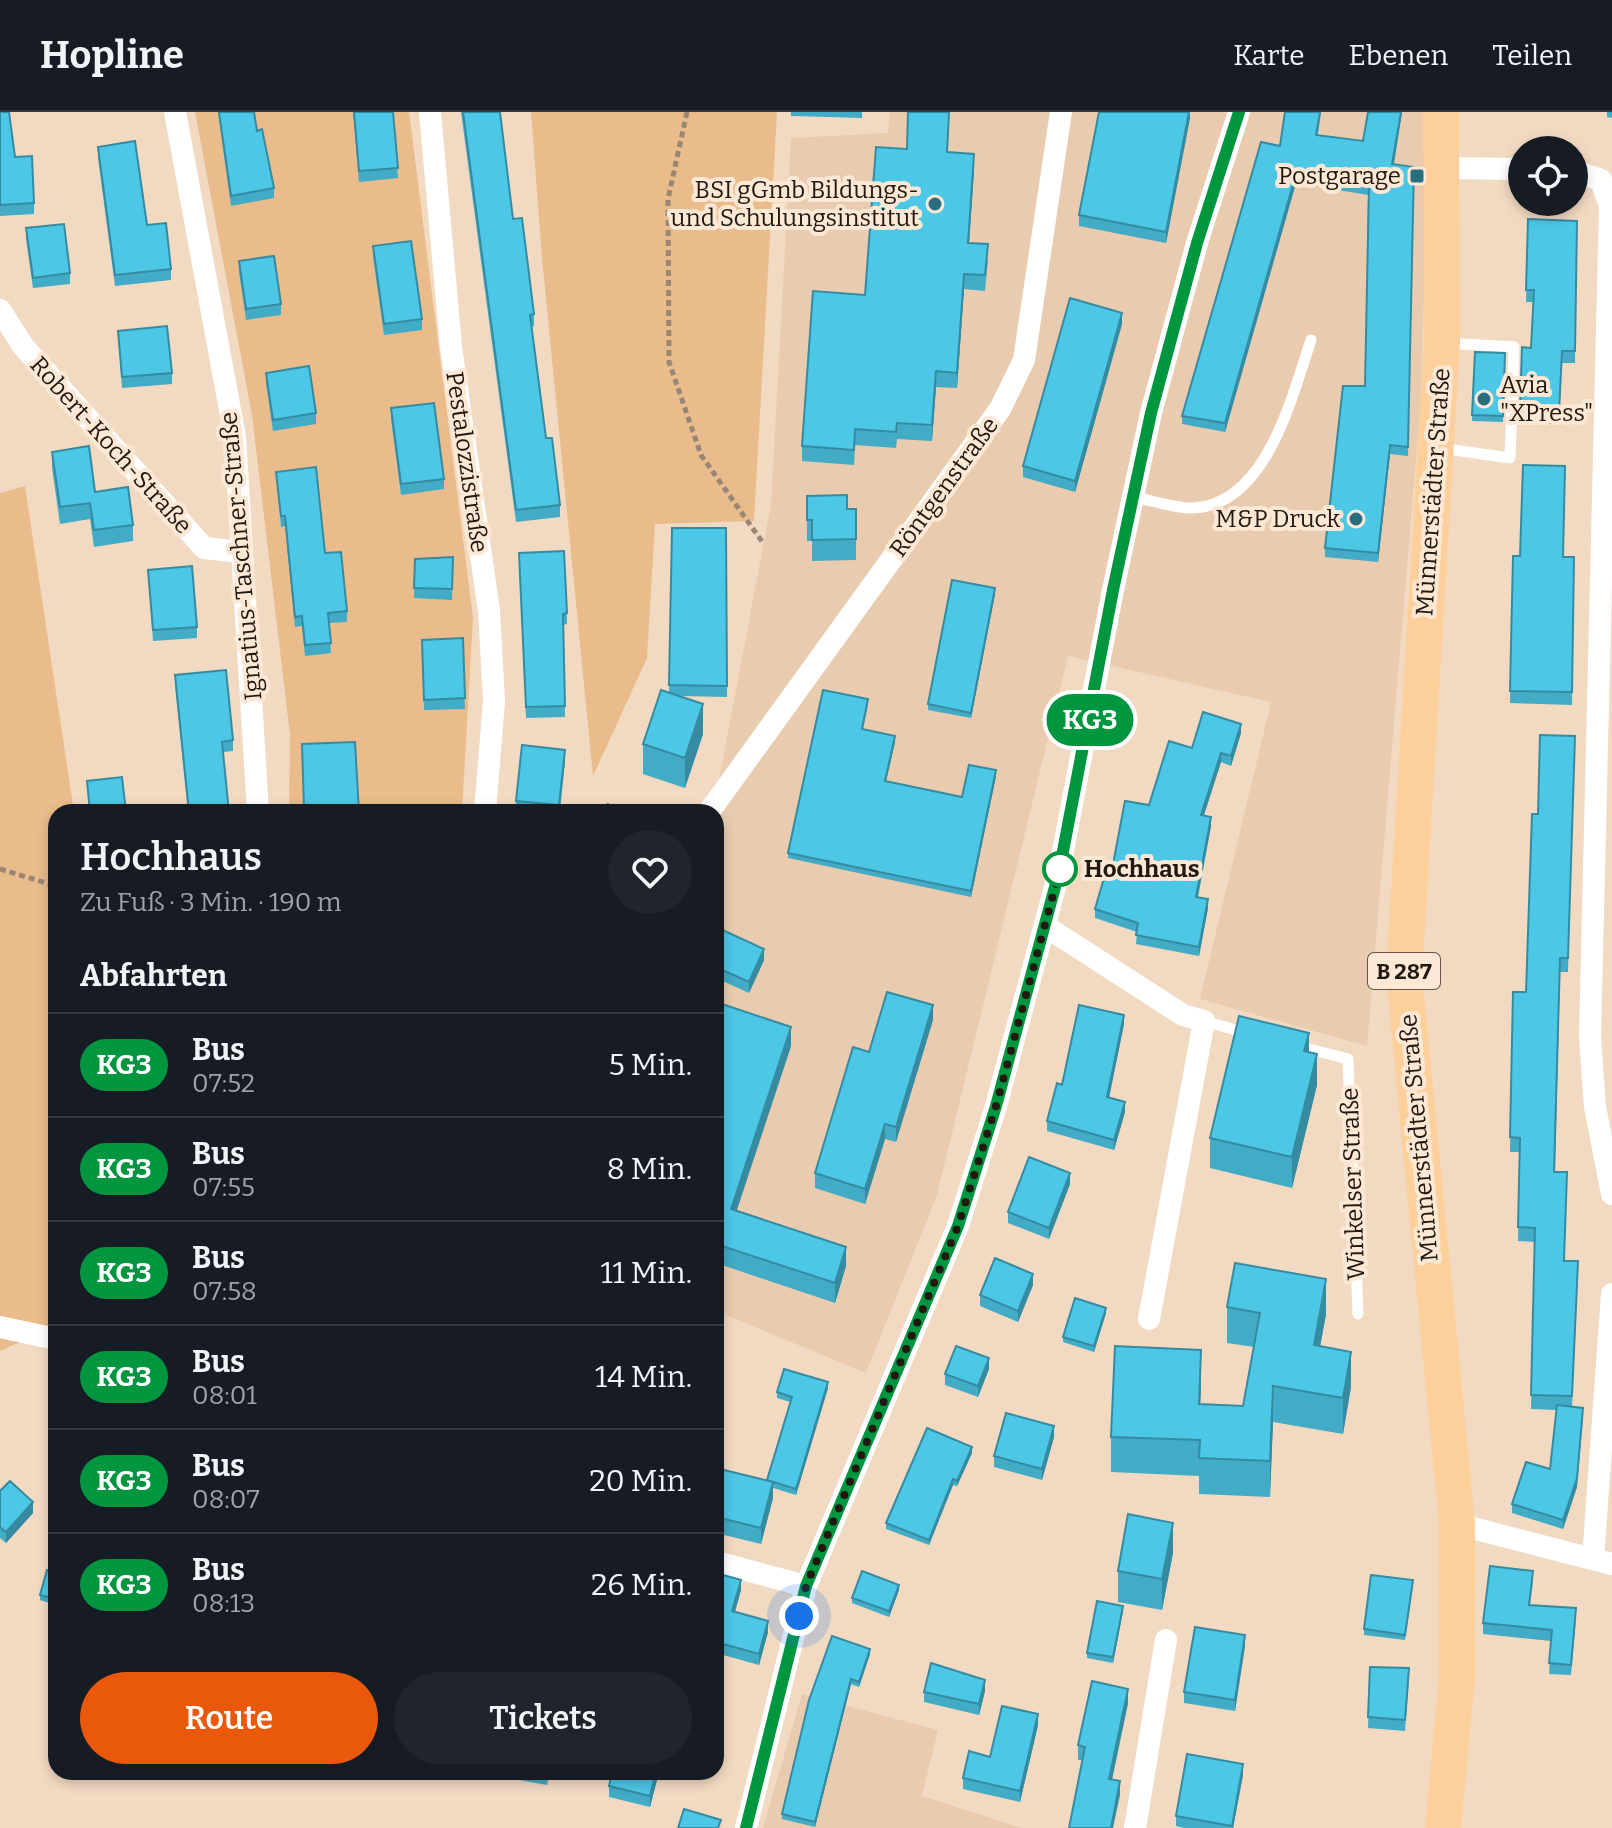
<!DOCTYPE html>
<html lang="de">
<head>
<meta charset="utf-8">
<style>
	body { margin:0; font-family:Bitter,serif; background:#20242c; color:#f1f3f6; height:100vh; display:flex; flex-direction:column; font-size:30px; white-space:nowrap }
	* { box-sizing:border-box; margin:0 }
	p { font-size:26px; color:#9ea1a6 }
	.icon { flex:none; width:44px; height:44px; fill:none; stroke:currentColor; stroke-width:2; stroke-linecap:round; stroke-linejoin:round }
	.map { position:relative; flex:1; overflow:hidden }
	.panel { position:absolute; left:48px; top:692px; width:676px; height:976px; display:flex; flex-direction:column; background:#171b24; border-radius:24px; box-shadow:0 4px 12px #0003 }
	.panel>* { flex:none }
	.badge { padding:0 16px; border-radius:26px; font-size:28px; line-height:52px }
	.fabs { position:absolute; left:1508px; top:24px; display:grid; gap:16px }
	.fabs a { display:grid; place-items:center; width:80px; height:80px; border-radius:50%; background:#171b24; box-shadow:0 4px 12px #0003; font-size:40px }
	.you { position:absolute; width:40px; height:40px; margin:-20px; border:6px solid #fff; border-radius:50%; background:#1a73e8; box-shadow:0 0 0 12px #1a73e833 }
	.map>.badge { position:absolute; translate:-50% -50%; box-shadow:0 0 0 4px #fff }
	h2 { padding:0 32px; font-size:30px; line-height:72px }
	.round { display:grid; place-items:center; flex:none; width:84px; height:84px; border-radius:42px; background:#20242c }
	.headline { display:flex; align-items:center; justify-content:space-between; height:136px; padding:0 32px }
	h1 { font-size:38px; font-weight:600; line-height:60px }
	.cta { display:flex; gap:16px; margin-top:auto; padding:16px 32px }
	.cta a { flex:1; height:92px; border-radius:48px; background:#ea580c; color:#fff; font-size:32px; font-weight:600; line-height:92px; text-align:center }
	.cta a+a { background:#20242c; color:#f1f3f6 }
	ul { padding:0; list-style:none }
	li { display:flex; align-items:center; gap:24px; height:104px; padding:0 32px; border-top:2px solid #363941 }
	li div { flex:1 }
	li b { display:block; font-size:30px }
	li em { font-style:normal }
	li .badge { min-width:88px; font-weight:700; text-align:center }
	header { display:flex; align-items:center; gap:48px; box-sizing:border-box; height:112px; padding:0 40px; background:#171b24; border-bottom:2px solid #363941 }
	header strong { font-size:38px }
	nav { display:flex; gap:44px; margin-inline-start:auto; font-size:28px }
	.map>svg:first-child { display:block }
	.built { fill:#e9ccaf }
	.green { fill:#eabc8b }
	.lines { fill:none; stroke-linecap:round; stroke-linejoin:round }
	.path { stroke:#988775; stroke-width:5; stroke-dasharray:6 4; stroke-linecap:butt }
	.service { stroke:#fff; stroke-width:11 }
	.minor { stroke:#fff; stroke-width:22 }
	.primary { stroke:#fdcf9b; stroke-width:36 }
	.wall { fill:#42abc6 }
	.shaded-wall { fill:#368ba1 }
	.building { fill:#4dc7e6; stroke:#368ba1; stroke-width:2 }
	.line-casing { stroke:#fff; stroke-width:18 }
	.line { stroke:#009640; stroke-width:12 }
	.walk { stroke:#211910; stroke-width:8; stroke-dasharray:0 14.4 }
	.poi-dot { fill:#296d7e; stroke:#fce8d5; stroke-width:3 }
	.stop-dot { fill:#fff; stroke:#009640; stroke-width:4 }
	.labels { text-anchor:middle; stroke-width:8; stroke-linejoin:round; paint-order:stroke }
	.shield { fill:#fce8d5; stroke:#63574b; stroke-width:2 }
	.shield-label { font-size:22px; font-weight:bold; fill:#211910 }
	.poi-label { font-size:24px; fill:#211910; stroke:#fce8d5; text-anchor:end }
	.street-label { font-size:24px; fill:#211910; stroke:#fce8d5 }
	.stop-label { font-size:24px; font-weight:bold; fill:#211910; stroke:#fce8d5; text-anchor:start }
</style>
</head>
<body>
<header>
<strong>Hopline</strong>
<nav><a>Karte</a><a>Ebenen</a><a>Teilen</a></nav>
</header>
<div class="map">
<svg width="1612" height="1716" viewBox="0 0 1612 1716">
	<rect width="100%" height="100%" fill="#f2dac2"/>
	<path class="built" d="M890,0H1426L1427,75L1421,287L1367,934L1200,887L1271,590L1068,544L937,1083L866,1261L716,1199V700H713L771,392L791,26L888,21Z
		M802,1582L938,1618L922,1684L1022,1716H763Z"/>
	<path class="green" d="M195,0H409L473,506L462,700H289L290,623L252,303Z
		M531,0H777L754,409L655,412L647,546L593,664L542,146Z
		M25,374L74,700H56V1214L0,1239V381Z"/>
	<g class="lines">
		<path class="path" d="M687,0L668,87L669,250L701,343L763,431
			M0,757L56,774"/>
		<path class="service" d="M1440,336L1510,346L1514,235L1445,231
			M1133,385C1152,388 1175,397 1194,396C1267,392 1292,284 1311,228
			M1204,909L1250,922
			M1294,933L1348,947L1358,1202"/>
		<path class="minor" d="M175,0L235,325L258,700
			M430,0L451,235L489,499L494,589L485,700
			M1441,56L1522,57
			M1574,59L1601,68L1610,94L1590,925L1595,995L1612,1082
			M0,198L23,234L204,436L240,440
			M709,700L1000,297L1024,248L1061,0
			M1045,814L1183,903L1204,909L1149,1207
			M0,1215L56,1227
			M1457,1412L1612,1452
			M1593,1447L1612,1182
			M716,1450L806,1474
			M746,1716L806,1474L958,1114L996,994L1059,760L1113,478L1151,301L1197,131L1239,0
			M1135,1716L1166,1528"/>
		<path class="primary" d="M1441,0L1442,230L1404,863L1457,1412V1564L1443,1716"/>
	</g>
	<path class="wall" d="M0,0L15,45L34,91V102L0,104Z
		M218,0H254L257,19L274,76V86L231,94Z
		M353,0H393L398,66L359,70Z
		M461,0H500L513,107L534,202V214L531,215L546,326L560,393V405L516,410Z
		M791,0H862V6L791,4Z
		M949,0L948,40L974,58L969,131L988,148L985,179L964,177L957,276L936,275L932,329L897,327L896,336L855,333L854,353L802,349V334L865,183L907,37Z
		M1190,0V6L1166,131L1079,114V103Z
		M1285,0H1321L1318,23L1363,29L1368,0H1402L1394,53L1414,55L1408,344L1390,342L1378,450L1325,445V436L1365,274L1368,83L1296,71L1225,320L1182,312V304L1280,34Z
		M1607,0H1612V6L1607,5Z
		M98,35L147,113L171,157V168L115,174L98,46Z
		M1528,107L1577,109L1575,251H1562L1559,312L1520,310L1522,235L1531,236L1533,190H1526Z
		M26,116L70,161V172L33,176L26,127Z
		M373,134L422,207V218L384,223L373,145Z
		M239,149L281,192V203L246,208L239,160Z
		M1122,212L1075,380L1023,365V354Z
		M118,219L172,261V272L122,276Z
		M1475,240L1505,241L1503,310L1472,309Z
		M266,261L316,301V312L273,319L266,272Z
		M391,296L444,367V377L401,383L391,307Z
		M52,340L133,413V429L94,435L90,407L60,412L52,356Z
		M276,360L325,441L347,499V510L329,511L331,541L305,544L302,514L295,515L285,414L281,415Z
		M807,384L847,397H856V448L812,449V429H807Z
		M672,416H726L727,585L679,584L703,622L685,676L643,662V632L669,581Z
		M1513,444L1574,445L1572,593L1510,591Z
		M453,445L452,488L414,486L415,447Z
		M519,452L567,501V512L563,513L565,605L526,606Z
		M148,458L197,515V526L153,529Z
		M995,482L971,606L928,598V592Z
		M463,526L465,597L424,598L422,528Z
		M175,563L233,628V639L223,640L229,700H188L175,573Z
		M868,593L863,617L895,630L886,669L962,685L996,664L971,785L788,746V741Z
		M1241,621L1231,654L1221,650L1204,703L1211,714L1198,785L1208,796L1199,844L1136,832L1137,820L1095,806V797L1110,768L1192,636Z
		M1575,624L1568,860H1560L1555,1060L1565,1149L1578,1163L1572,1295L1583,1305L1577,1375L1563,1417L1512,1401V1392L1550,1357L1556,1298L1531,1297L1535,1130L1518,1129L1520,1040H1510L1513,880H1526Z
		M302,645L359,700H304Z
		M565,649L560,700L516,699V689Z
		M716,815L764,848L749,881L716,866Z
		M716,890L791,934L736,1099L846,1154L835,1191L719,1152Z
		M933,908L896,1030L885,1027L865,1092L815,1076V1061L869,940Z
		M1124,912L1109,986L1125,1000L1114,1038L1047,1019V1009L1062,973Z
		M1317,973L1292,1076L1210,1056V1026Z
		M1070,1072L1049,1127L1008,1111V1100Z
		M1033,1173L1018,1210L980,1194V1183Z
		M1227,1195L1326,1202L1320,1234L1351,1275L1343,1322L1273,1310L1270,1385L1199,1382V1364L1111,1360V1325L1201,1273L1200,1292L1243,1294L1254,1235L1227,1231Z
		M1106,1201L1094,1240L1063,1230V1225Z
		M989,1257L978,1285L945,1273V1262Z
		M828,1276L796,1383L773,1376V1386L761,1432L716,1421V1356L767,1368L790,1290L777,1286V1280Z
		M1054,1325L1042,1368L994,1355V1344Z
		M972,1341L957,1374L953,1373L929,1433L886,1417V1411Z
		M0,1379L33,1401L6,1431L0,1426Z
		M1173,1441L1162,1498L1118,1490V1459Z
		M56,1460V1493L40,1488V1483Z
		M716,1461L741,1478L735,1500L768,1520L759,1553L716,1541Z
		M1533,1470L1530,1493L1576,1507L1571,1563L1549,1562L1551,1529L1483,1522V1511Z
		M1413,1474L1405,1528L1364,1523V1517Z
		M899,1478L889,1505L852,1491V1486Z
		M1123,1499L1113,1551L1087,1546V1541Z
		M1245,1534L1235,1599L1184,1591V1580Z
		M870,1542L859,1575L851,1572L815,1715L782,1707V1702L809,1588Z
		M1370,1555L1409,1567L1405,1619L1368,1616Z
		M985,1579L979,1603L924,1590V1580Z
		M1128,1591L1112,1668L1120,1683L1083,1648H1078V1633Z
		M1038,1613L1020,1690L963,1677V1666L990,1645Z
		M508,1660H550L547,1673L508,1666Z
		M612,1660H659L650,1695L609,1685V1674Z
		M1243,1663L1233,1716H1184L1176,1714V1704Z"/>
	<path class="shaded-wall" d="M1189,0L1190,6L1166,131V120Z
		M1401,0H1402L1392,61V52Z
		M974,42V58L968,146V131Z
		M1296,62V71L1225,320V311Z
		M964,162V177L957,276V261Z
		M1122,201V212L1075,380V369Z
		M936,259V275L932,329V313Z
		M1390,333V342L1378,450V441Z
		M995,476V482L971,606V601Z
		M703,592V622L685,676V646Z
		M1241,612V621L1231,654V644Z
		M895,624V630L885,674V669Z
		M565,638V649L559,700V693Z
		M1221,641V650L1201,712V703Z
		M996,658V664L971,785V779Z
		M1211,705V714L1196,794V785Z
		M1208,787V796L1199,844V835Z
		M764,837V848L749,881V870Z
		M933,893V908L896,1030V1015Z
		M1124,903V912L1107,995V985Z
		M791,915V934L731,1116V1097Z
		M1309,921V951L1304,939Z
		M1317,942V973L1292,1076V1045Z
		M1125,990V1000L1114,1038V1028Z
		M885,1012V1027L865,1092V1077Z
		M1070,1061V1072L1049,1127V1116Z
		M719,1133V1152L716,1161V1141Z
		M846,1135V1154L835,1191V1171Z
		M1033,1162V1173L1018,1210V1199Z
		M1326,1167V1202L1314,1269V1233Z
		M1106,1196V1201L1094,1240V1234Z
		M1201,1238V1273L1199,1327V1292Z
		M1351,1240V1275L1343,1322V1286Z
		M989,1246V1257L978,1285V1274Z
		M828,1270V1276L796,1383V1377Z
		M1273,1274V1310L1270,1385V1349Z
		M1583,1296L1577,1375L1563,1417V1408Z
		M1054,1314V1325L1042,1368V1357Z
		M972,1335V1341L957,1374V1369Z
		M953,1367V1373L929,1433V1428Z
		M773,1370V1386L761,1432V1416Z
		M33,1390V1401L6,1431V1420Z
		M1173,1411V1441L1162,1498V1467Z
		M741,1468V1478L732,1510V1499Z
		M899,1473V1478L889,1505V1499Z
		M1123,1494V1499L1113,1551V1545Z
		M768,1509V1520L759,1553V1542Z
		M1245,1523V1534L1235,1599V1588Z
		M870,1537V1542L859,1575V1570Z
		M851,1567V1572L815,1715V1710Z
		M985,1568V1579L979,1603V1592Z
		M1128,1577V1591L1109,1681V1667Z
		M1038,1602V1613L1020,1690V1679Z
		M1243,1652V1663L1233,1716H1232Z
		M656,1660H659L650,1695V1684Z
		M1120,1669V1683L1113,1716H1111Z"/>
	<path class="building" d="M0,0H9L15,45L32,44L34,91L0,93Z
		M219,0H254L257,19L262,17L274,76L231,84Z
		M354,0H393L398,56L359,59Z
		M463,0H500L513,107L522,106L534,202L530,203L546,326H552L560,393L516,398Z
		M908,0H949L947,40L974,42L968,131L988,132L985,163L964,162L957,261L936,259L932,313L897,311L896,320L855,317L854,338L802,334L813,179L865,183L876,35L907,37Z
		M1099,0H1189L1166,120L1079,103Z
		M1285,0H1320L1316,23L1363,29L1368,0H1401L1392,52L1414,55L1408,335L1390,333L1378,441L1325,436L1343,274H1365L1369,74L1296,62L1225,311L1182,304L1261,30L1280,34Z
		M135,29L147,113L166,111L171,157L115,163L98,35Z
		M1528,107L1577,109L1575,239H1562L1559,300L1520,298L1522,235L1531,236L1534,178H1526Z
		M64,112L70,161L33,166L26,116Z
		M411,129L422,207L384,212L373,134Z
		M274,144L281,192L246,197L239,149Z
		M1070,186L1122,201L1075,369L1023,354Z
		M167,214L172,261L122,265L118,219Z
		M1475,240L1505,241L1503,304L1472,303Z
		M309,254L316,301L273,308L266,261Z
		M434,291L444,367L401,372L391,296Z
		M89,334L95,380L128,375L133,413L94,418L90,391L60,395L52,340Z
		M1523,353L1565,354L1563,445H1574L1572,580L1510,579L1513,444H1520Z
		M316,355L325,441L341,440L347,499L328,501L331,531L305,533L302,504L295,505L285,404H281L276,360Z
		M847,383V397H856V427L812,428V408H807V384Z
		M672,416H726L727,574L669,573Z
		M564,439L567,501L563,502L565,594L526,595L519,441Z
		M453,445L452,477L414,476L415,447Z
		M192,454L197,515L153,518L148,458Z
		M952,468L995,476L971,601L928,592Z
		M463,526L465,586L424,588L422,528Z
		M226,558L233,628L222,630L229,700H189L175,563Z
		M661,578L703,592L685,646L643,632Z
		M823,578L868,587L862,617L895,624L885,669L962,685L969,653L996,658L971,779L788,741Z
		M1203,600L1241,612L1231,644L1221,641L1201,703L1211,705L1196,785L1208,787L1199,835L1136,823L1138,811L1095,797L1104,766L1110,768L1125,689L1149,693L1169,629L1192,636Z
		M1540,623L1575,624L1568,846H1560L1554,1060H1567L1564,1149H1578L1572,1284L1531,1283L1535,1116L1518,1115L1520,1026L1510,1025L1513,880H1526L1532,702H1538Z
		M355,630L359,700H325V696L304,697L302,632Z
		M522,633L565,638L559,693L516,689Z
		M122,665L126,700H90L87,669Z
		M608,692L618,700H602Z
		M716,815L764,837L749,870L716,855Z
		M887,880L933,893L896,1015L885,1012L865,1077L815,1061L853,935L869,940Z
		M716,890L791,915L731,1097L846,1135L835,1171L719,1133L716,1141Z
		M1079,893L1124,903L1107,985L1125,990L1114,1028L1047,1009L1057,971L1062,973Z
		M1239,904L1309,921L1304,939L1317,942L1292,1045L1210,1026Z
		M1029,1045L1070,1061L1049,1116L1008,1100Z
		M995,1146L1033,1162L1018,1199L980,1183Z
		M1235,1151L1326,1167L1314,1233L1351,1240L1343,1286L1273,1274L1270,1349L1199,1346L1200,1328L1111,1325L1115,1234L1201,1238L1199,1292L1243,1294L1260,1201L1227,1195Z
		M1075,1186L1106,1196L1094,1234L1063,1225Z
		M956,1234L989,1246L978,1274L945,1262Z
		M784,1257L828,1270L796,1377L767,1368L792,1285L777,1280Z
		M1557,1293L1583,1296L1577,1366L1563,1408L1512,1392L1526,1350L1550,1357Z
		M1006,1301L1054,1314L1042,1357L994,1344Z
		M927,1316L972,1335L957,1369L953,1367L929,1428L886,1411Z
		M716,1356L773,1370L761,1416L716,1405Z
		M10,1369L33,1390L6,1420L0,1415V1379Z
		M1128,1402L1173,1411L1162,1467L1118,1459Z
		M1490,1454L1533,1459L1529,1493L1576,1496L1571,1553L1549,1551L1552,1518L1483,1511Z
		M47,1458L56,1460V1487L40,1483Z
		M862,1459L899,1473L889,1499L852,1486Z
		M716,1461L741,1468L732,1499L768,1509L759,1542L716,1530Z
		M1371,1463L1413,1468L1405,1523L1364,1517Z
		M1097,1489L1123,1494L1113,1545L1087,1541Z
		M1195,1515L1245,1523L1235,1588L1184,1580Z
		M832,1524L870,1537L859,1570L851,1567L815,1710L782,1702L809,1588Z
		M931,1551L985,1568L979,1592L924,1580Z
		M1370,1555L1409,1556L1405,1608L1368,1605Z
		M1092,1569L1128,1577L1109,1667L1120,1669L1111,1716H1069L1085,1635L1078,1633Z
		M1002,1594L1038,1602L1020,1679L963,1666L969,1639L990,1645Z
		M1187,1642L1243,1652L1232,1714L1176,1704Z
		M612,1660H656L650,1684L609,1674Z
		M684,1697L721,1708L718,1716H678Z"/>
	<g class="lines">
		<defs>
			<path id="line" d="M746,1716L806,1474L958,1114L996,994L1059,760L1113,478L1151,301L1197,131L1239,0"/>
		</defs>
		<use href="#line" class="line-casing"/>
		<use href="#line" class="line"/>
		<path class="walk" d="M799,1504L806,1474L958,1114L996,994L1060,757"/>
	</g>
	<g class="poi-dot">
		<rect x="1409" y="56" width="16" height="16" rx="4"/>
		<circle cx="935" cy="92" r="8"/>
		<circle cx="1484" cy="287" r="8"/>
		<circle cx="1356" cy="407" r="8"/>
	</g>
	<circle class="stop-dot" cx="1060" cy="757" r="16"/>
	<g class="labels">
		<rect class="shield" x="1368" y="841" width="72" height="36" rx="6"/>
		<g class="shield-label">
			<text x="1404" y="867">B 287</text>
		</g>
		<g class="poi-label">
			<text x="1401" y="72">Postgarage</text>
			<text x="919" y="86">BSI gGmb Bildungs-<tspan x="919" dy="28">und Schulungsinstitut</tspan></text>
			<text x="1500" y="281" text-anchor="start">Avia<tspan x="1500" dy="28">"XPress"</tspan></text>
			<text x="1340" y="415">M&amp;P Druck</text>
		</g>
		<g class="street-label">
			<text transform="translate(111 333) rotate(48)" y="8">Robert-Koch-Straße</text>
			<text transform="translate(467 350) rotate(82)" y="8">Pestalozzistraße</text>
			<text transform="translate(944 375) rotate(-54)" y="8">Röntgenstraße</text>
			<text transform="translate(1433 380) rotate(-86)" y="8">Münnerstädter Straße</text>
			<text transform="translate(241 444) rotate(-95)" y="8">Ignatius-Taschner-Straße</text>
			<text transform="translate(1419 1026) rotate(-95)" y="8">Münnerstädter Straße</text>
			<text transform="translate(1353 1072) rotate(-92)" y="8">Winkelser Straße</text>
		</g>
		<g class="stop-label">
			<text x="1084" y="765">Hochhaus</text>
		</g>
	</g>
</svg>
<div class="fabs">
<a><svg class="icon" aria-label="locate" viewBox="0 0 24 24"><circle cx="12" cy="12" r="6"/><path d="M12 2v4M12 18v4M2 12h4M18 12h4"/></svg></a>
</div>
<div class="you" style="left:799px;top:1504px"></div>
<b class="badge" style="left:1090px;top:608px;background:#009640;color:#fff">KG3</b>
<section class="panel">
<div class="headline"><div><h1>Hochhaus</h1><p>Zu Fuß · 3 Min. · 190 m</p></div><a class="round"><svg class="icon" aria-label="heart" viewBox="0 0 24 24"><path d="M12 20l-8-8c-3-5 5-10 8-4 3-6 11-1 8 4z"/></svg></a></div>
<h2>Abfahrten</h2>
<ul>
<li><span class="badge" style="background:#009640;color:#fff">KG3</span><div><b>Bus</b><p>07:52</p></div><em>5 Min.</em></li>
<li><span class="badge" style="background:#009640;color:#fff">KG3</span><div><b>Bus</b><p>07:55</p></div><em>8 Min.</em></li>
<li><span class="badge" style="background:#009640;color:#fff">KG3</span><div><b>Bus</b><p>07:58</p></div><em>11 Min.</em></li>
<li><span class="badge" style="background:#009640;color:#fff">KG3</span><div><b>Bus</b><p>08:01</p></div><em>14 Min.</em></li>
<li><span class="badge" style="background:#009640;color:#fff">KG3</span><div><b>Bus</b><p>08:07</p></div><em>20 Min.</em></li>
<li><span class="badge" style="background:#009640;color:#fff">KG3</span><div><b>Bus</b><p>08:13</p></div><em>26 Min.</em></li>
</ul>
<div class="cta"><a>Route</a><a>Tickets</a></div>
</section>
</div>
</body>
</html>
